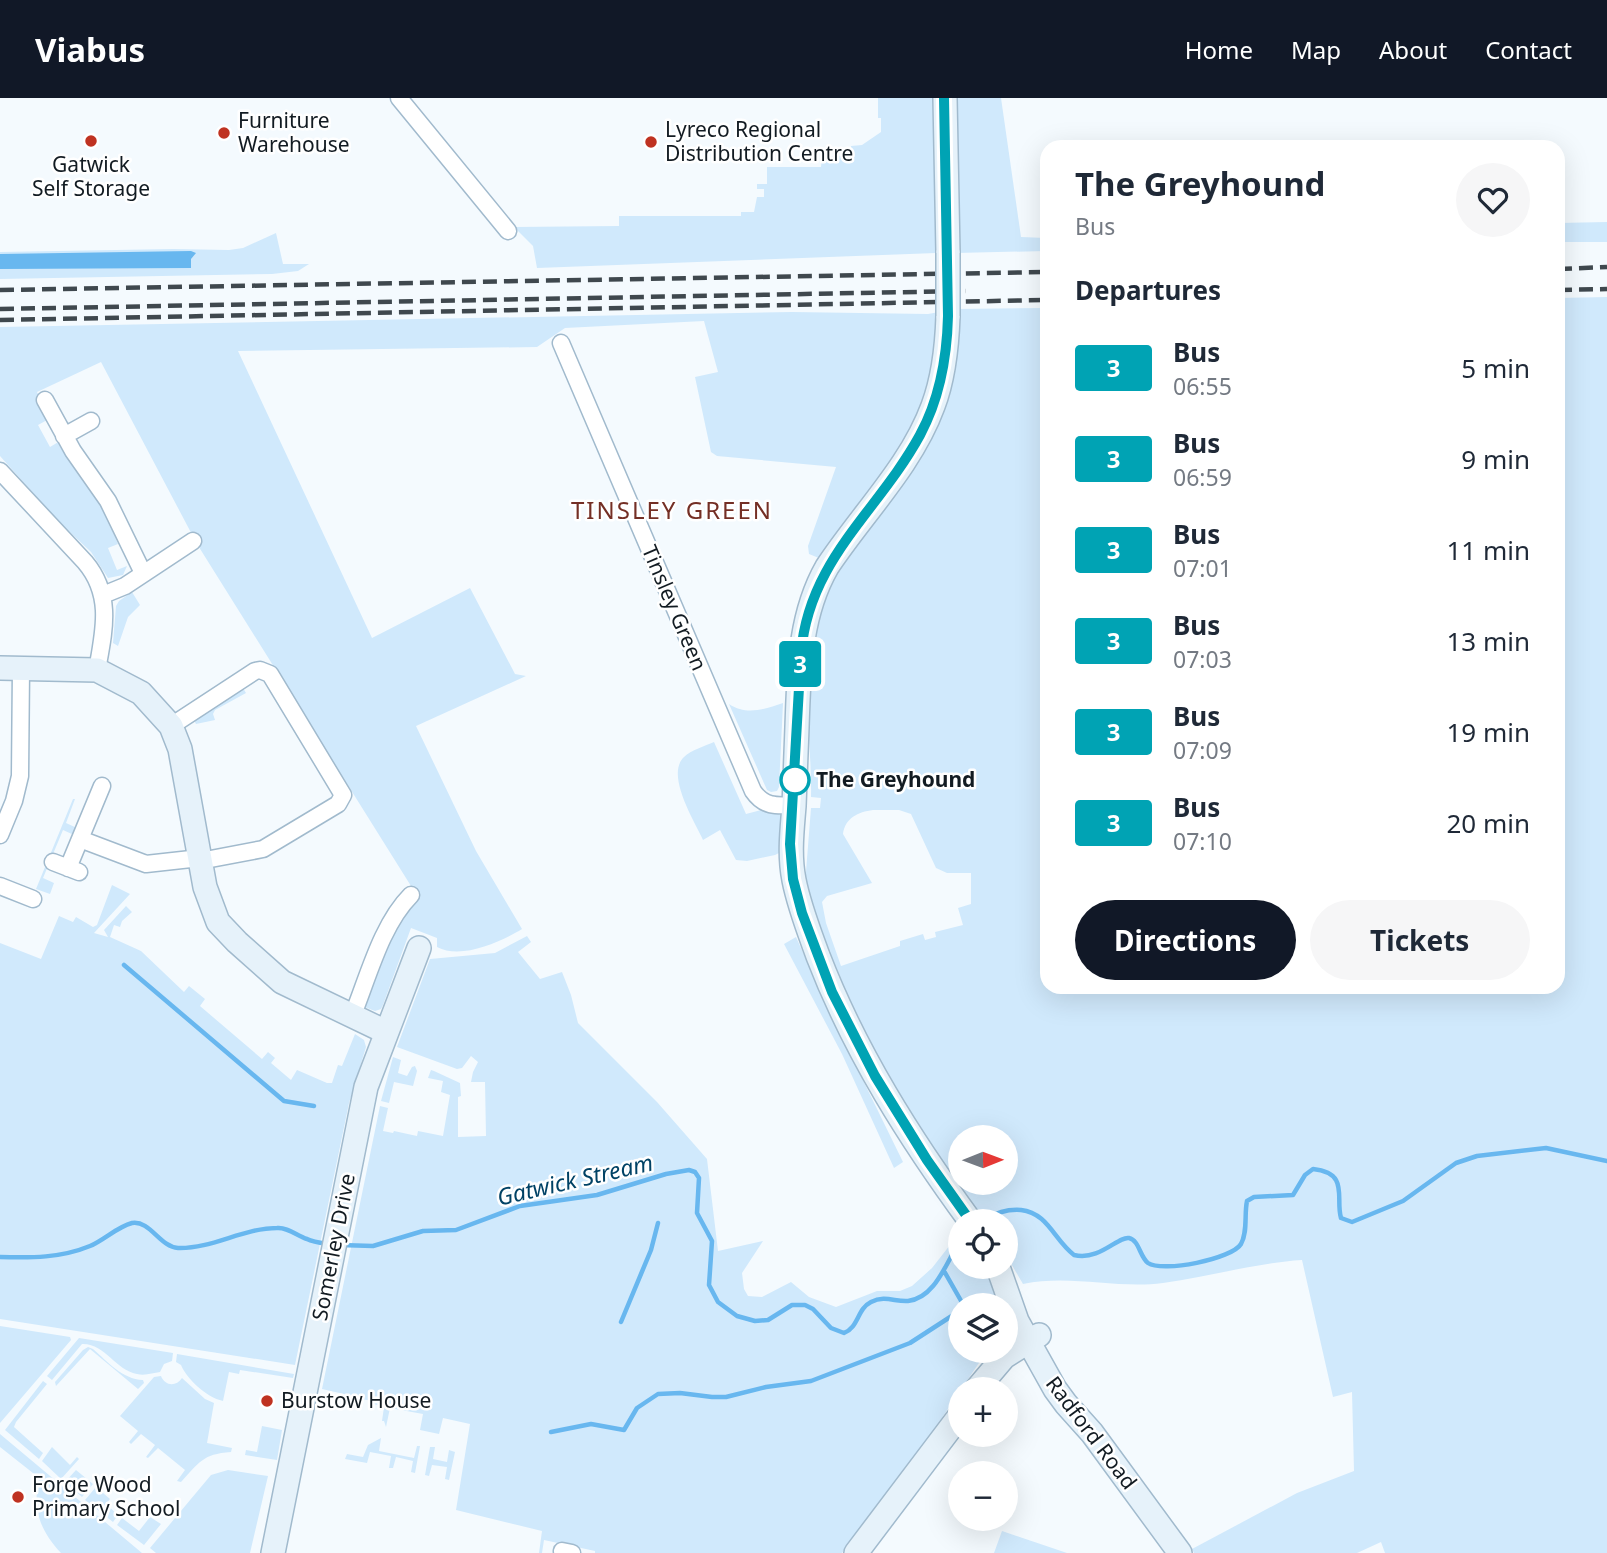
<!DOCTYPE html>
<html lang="en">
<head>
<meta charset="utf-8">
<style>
	body { margin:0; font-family:"Noto Sans",sans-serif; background:#f6f6f7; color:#1f2937; height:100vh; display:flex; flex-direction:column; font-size:26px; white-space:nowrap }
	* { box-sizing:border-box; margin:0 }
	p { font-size:23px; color:#747a83 }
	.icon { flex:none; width:38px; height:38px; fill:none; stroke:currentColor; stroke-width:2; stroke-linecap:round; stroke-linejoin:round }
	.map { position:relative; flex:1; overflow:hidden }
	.drawer { position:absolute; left:1040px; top:42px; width:525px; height:854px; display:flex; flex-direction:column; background:#fff; border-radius:21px; box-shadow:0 7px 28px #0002 }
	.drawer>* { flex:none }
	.badge { padding:0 14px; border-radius:5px; font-size:24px; line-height:46px }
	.needle { width:46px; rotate:89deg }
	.fabs { position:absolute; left:948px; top:1027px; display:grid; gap:14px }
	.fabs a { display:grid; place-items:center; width:70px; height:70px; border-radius:50%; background:#fff; box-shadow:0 7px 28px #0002; font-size:35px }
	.map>.badge { position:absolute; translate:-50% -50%; box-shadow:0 0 0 4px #fff }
	h2 { padding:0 35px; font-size:26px; line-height:63px }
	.round { display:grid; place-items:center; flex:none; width:74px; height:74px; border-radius:37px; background:#f6f6f7 }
	.overview { display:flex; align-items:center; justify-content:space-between; height:119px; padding:0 35px }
	h1 { font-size:33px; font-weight:700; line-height:52px }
	.button { display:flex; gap:14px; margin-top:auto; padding:14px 35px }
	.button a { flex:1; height:80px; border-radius:42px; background:#111827; color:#fff; font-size:28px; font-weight:700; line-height:80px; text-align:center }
	.button a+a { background:#f6f6f7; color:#1f2937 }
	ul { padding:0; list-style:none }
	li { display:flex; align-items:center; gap:21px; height:91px; padding:0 35px }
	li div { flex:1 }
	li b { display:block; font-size:26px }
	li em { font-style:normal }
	li .badge { min-width:77px; font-weight:700; text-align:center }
	header { display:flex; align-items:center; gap:42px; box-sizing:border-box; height:98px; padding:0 35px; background:#111827; color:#fff }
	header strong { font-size:33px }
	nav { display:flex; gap:38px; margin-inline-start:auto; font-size:24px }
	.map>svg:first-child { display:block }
	.green { fill:#d0e9fc; fill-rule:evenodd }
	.water { fill:#68b7ef }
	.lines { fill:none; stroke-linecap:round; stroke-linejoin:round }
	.stream { stroke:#68b7ef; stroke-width:4.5 }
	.street-casing { stroke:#a1bacd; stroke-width:19 }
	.secondary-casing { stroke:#a1bacd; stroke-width:26 }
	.street { stroke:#fff; stroke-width:16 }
	.secondary { stroke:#e6f2fa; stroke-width:23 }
	.rail { stroke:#3f484e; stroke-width:4.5; stroke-dasharray:14 7; stroke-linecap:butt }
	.secondary-bridge-casing { stroke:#a1bacd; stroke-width:26; stroke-linecap:butt }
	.secondary-bridge { stroke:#e6f2fa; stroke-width:23 }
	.line-casing { stroke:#fff; stroke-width:16 }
	.line { stroke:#00a3b4; stroke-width:10 }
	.poi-dot { fill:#bf3221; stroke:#fff; stroke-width:2.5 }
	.stop-dot { fill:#fff; stroke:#00a3b4; stroke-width:3.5 }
	.labels { text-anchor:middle; stroke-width:5; stroke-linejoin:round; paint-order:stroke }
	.poi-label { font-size:21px; fill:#121b22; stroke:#fff; text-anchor:start }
	.street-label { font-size:21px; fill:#121b22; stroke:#fff }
	.stop-label { font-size:21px; font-weight:bold; fill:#121b22; stroke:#fff; text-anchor:start }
	.water-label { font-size:23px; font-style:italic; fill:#004265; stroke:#fff }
	.quarter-label { font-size:24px; letter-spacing:2px; fill:#742f25; stroke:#fff }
</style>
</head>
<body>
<header>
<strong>Viabus</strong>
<nav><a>Home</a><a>Map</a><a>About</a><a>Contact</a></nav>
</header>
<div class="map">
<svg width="1607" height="1455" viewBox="0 0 1607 1455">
	<rect width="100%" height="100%" fill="#f4fafe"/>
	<path class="green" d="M878,0H934L936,155L537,170L533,148L514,129L619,128V118H741V114H754L757,99H764V91H757V86H767V69H821L822,58H845L851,53V48L862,47L881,34V20H878Z
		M953,0H1001L1021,139L1046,140V153L956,155Z
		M1607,124V144H1558V125Z
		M276,135L283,166H309L298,173L272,176L0,181V154L173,151L229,152L243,150Z
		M1607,199V1455H1385L1381,1444L1357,1455H1194L1192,1451L1297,1395L1354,1373L1352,1294L1333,1299L1302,1162C1255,1165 1209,1179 1163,1185C1116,1191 1070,1176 1023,1186L1006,1157V1124L980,1123L970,1112L871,953L830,865L805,786L811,710H820L821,700L811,699C812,649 802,591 809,543C813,519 829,490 841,469L809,456L808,448L836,369L717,358L711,354L695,279L718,274L704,223L565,230L537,249L238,253L372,540L470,490L515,576L526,578L416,628L476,753L522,831C501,844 461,862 437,849V840L411,830L383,907L381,911L375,913L362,908L389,840L416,796L197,446L101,264L37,294L49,321L38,327L50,349L60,343L100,401L118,446L108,450L117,472L127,468L123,477L108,480L91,454L57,422L0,358V229L792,214L928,216L956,211L1046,210V889H1558V200ZM873,712H899L911,716L936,770L947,775H971V806L958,810L963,827L935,834L936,839L925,842L923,836L900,843V848L841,868L826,825L822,804L827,798L872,785L843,736C845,720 858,714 873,712ZM961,1040H1006V1085H961Z
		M132,494L140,507L128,519L118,548L113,545L116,508L119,503Z
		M243,590L246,595L215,612L213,616L215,622L196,626L194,622Z
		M783,605L779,689L777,693L771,694L767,692L729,606C747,618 765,611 783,605Z
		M714,644L746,716L765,711L783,718L779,755L775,757L747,763L736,762L720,732L703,742C695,724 665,677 684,659C691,652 705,648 714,644Z
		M73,701H75L66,725L77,730L74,737L63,732L43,780L54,785L50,796L36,791Z
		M112,787L130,796L94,835L108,839L104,832L126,808L132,814L122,823L120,829L114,827L110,839L141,853L184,894L189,888L205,901L200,908L262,961L268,954L275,960L271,965L291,982L297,972L327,985H332L338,967L342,968L355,936L364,942L366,949L349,1005L295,1267L0,1221V845L41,861L59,818L73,824L76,819L93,829L97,827Z
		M527,838L531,844L518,854L540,881L562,874L571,897L578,925L657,1004L707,1061L718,1153L763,1143L742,1175L744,1191L748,1198L762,1199L791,1184L809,1199L836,1209L877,1193H900L912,1188L932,1170L961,1133V1169H985L998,1207L961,1208V1253H987L927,1342L842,1455H595V1453L544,1442L542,1455H539L542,1433L456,1412L470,1326L443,1320L439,1336L420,1332L423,1316L390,1310L386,1329L384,1323H382L384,1309L374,1306V1303L346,1299L344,1296L322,1291L380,1008L388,1010L383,1033L393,1035L394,1033L417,1038L418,1033L443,1038L450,997L441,994L443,983L428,980L431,972L434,973L460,985L461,998L458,999V1039L486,1038L485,984H471L473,974L478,964L471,958L462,970L457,971L397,949L430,861L495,855Z
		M796,839L832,919L903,1064L894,1070L842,956L784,846Z
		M393,959L401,962L398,975L407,978L412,969L415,968L417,973L413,988L394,984L389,1005L381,1003Z
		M0,1228L70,1239L71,1242L0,1325Z
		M79,1240L173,1255L172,1263L164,1266L160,1274C153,1275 145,1278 137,1276C115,1272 105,1245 82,1246L52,1282L47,1278Z
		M88,1249L93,1251C108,1264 122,1281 143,1282L144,1285L138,1291L90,1251L56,1288L55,1284L83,1252Z
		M177,1256L294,1276L293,1280L240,1272L239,1276L229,1274L223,1303C206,1299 187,1281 181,1267L176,1264Z
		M161,1278C165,1288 176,1289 182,1280L205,1301L214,1305L207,1345L232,1350L231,1354C202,1356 199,1365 181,1384L177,1383L185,1372L158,1350L148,1360L146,1359L155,1347L141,1336L131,1346L129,1344L138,1333L120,1318L154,1279Z
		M43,1283L47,1286L16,1324L14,1329L43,1355L39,1361L5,1332Z
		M262,1328L282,1332L277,1362L245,1357L246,1352L257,1354Z
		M0,1336L142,1455H61C38,1430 34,1412 38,1379L0,1349Z
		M381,1340L379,1353L414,1360L417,1348H420L415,1375L411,1374L413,1363L396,1359L393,1370H389L391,1358L370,1354L367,1365L345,1361L347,1356L363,1359L368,1347Z
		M52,1349L70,1367L77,1359L79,1361L61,1381L42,1363Z
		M430,1349H435L433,1361L447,1364L449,1352L455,1354L449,1382L445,1381L447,1369L432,1367L429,1378L425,1377Z
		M76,1372L93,1386L82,1399L65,1384Z
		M228,1372L268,1378L250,1455H156L150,1450L211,1377Z
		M96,1389L110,1401L106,1406L118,1417L113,1424L85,1402Z
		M150,1419L161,1426L144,1447L117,1427L122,1420L139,1433Z
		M1002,1433L1067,1455H994Z"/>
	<path class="water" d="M191,153L196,155L191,161V170L0,171V156Z"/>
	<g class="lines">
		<path class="stream" d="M124,867L284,1003L314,1008
			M984,1122C996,1115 1006,1111 1021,1112C1048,1115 1054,1142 1074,1157C1100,1163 1118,1138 1129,1140C1139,1142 1140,1159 1148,1165C1163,1175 1232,1161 1241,1146C1248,1133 1244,1117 1247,1103L1254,1099L1293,1097L1305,1077L1313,1071C1350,1075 1335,1100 1341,1120L1352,1124L1403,1103L1456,1065L1477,1058L1546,1050L1607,1063
			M340,1147L373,1148L423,1133L456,1132L520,1108L597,1097L666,1076L689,1072L695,1074L699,1080L697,1115L712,1143L709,1187L718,1204L737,1218L755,1223L768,1222L792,1207H805L813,1211L831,1230L844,1235C859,1229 857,1211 871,1204C885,1197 895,1204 908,1203C936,1200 947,1162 960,1143
			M0,1159C31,1160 61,1160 90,1148C104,1142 117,1129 132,1125C150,1122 160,1149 178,1150C212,1151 243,1130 277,1130C288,1129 297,1138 307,1141C313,1144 321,1145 328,1146
			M944,1173L964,1208
			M621,1224L651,1152L658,1125
			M551,1334L591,1326L624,1332L637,1310L658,1296L680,1295L712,1299H726L766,1289L811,1283L910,1245L961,1212"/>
		<defs>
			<path id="street" d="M399,0L508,133
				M561,245L753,693C764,709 776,708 794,707
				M45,302L73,353L108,403L143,475
				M64,338L91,323
				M0,373L85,464C113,497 104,533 97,572
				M103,497L125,488L193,443
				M171,628L255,573L260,572L270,576L343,697L338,706L263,751L200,763
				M102,688L80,741L146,766L200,760
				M0,737L14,703L20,678L21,570
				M53,764L79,774
				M68,770L80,741
				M0,788L33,801
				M352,919C368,880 381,827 411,797
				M562,1453L572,1455"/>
			<path id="secondary" d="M945,0L948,155
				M948,218C947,248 944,279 933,308C911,368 862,416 827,469C799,518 799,574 797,629C796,655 795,682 794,708C792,733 789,757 794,782C799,808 809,833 818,858C855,954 910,1041 971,1124
				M0,570L97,572L141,595L171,628L180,651L205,789L218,824L237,844L282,884L386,934
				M998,1169L1017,1223L1055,1291L1066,1306L1092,1335L1180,1455
				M976,1292L1004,1259L1039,1237
				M273,1455L366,989L419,850
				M856,1455L961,1316"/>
		</defs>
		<use href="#street" class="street-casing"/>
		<use href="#secondary" class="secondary-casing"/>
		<use href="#street" class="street"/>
		<use href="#secondary" class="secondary"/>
		<path class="rail" d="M1558,171L1607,169
			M0,192L1046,174
			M1558,192L1607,191
			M0,211L966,193
			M0,222L1046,202"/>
		<defs>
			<path id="secondary-bridge" d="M948,155V218"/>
		</defs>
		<use href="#secondary-bridge" class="secondary-bridge-casing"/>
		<use href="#secondary-bridge" class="secondary-bridge"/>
	</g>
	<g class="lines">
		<defs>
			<path id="line" d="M944,0L948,218C947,260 940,300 920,337C878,414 809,461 801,555L790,746L793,781L802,815L832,894L875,978L927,1062L971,1124"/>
		</defs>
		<use href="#line" class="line-casing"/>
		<use href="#line" class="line"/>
	</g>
	<g class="poi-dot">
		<circle cx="224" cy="35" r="7"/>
		<circle cx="91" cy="43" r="7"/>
		<circle cx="651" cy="44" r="7"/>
		<circle cx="267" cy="1303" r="7"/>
		<circle cx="18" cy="1399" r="7"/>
	</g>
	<circle class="stop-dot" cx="795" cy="682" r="14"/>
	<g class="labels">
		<g class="poi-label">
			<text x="238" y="30">Furniture<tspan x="238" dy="24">Warehouse</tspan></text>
			<text x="665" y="39">Lyreco Regional<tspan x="665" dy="24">Distribution Centre</tspan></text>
			<text x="91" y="74" text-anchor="middle">Gatwick<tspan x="91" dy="24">Self Storage</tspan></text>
			<text x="281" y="1310">Burstow House</text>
			<text x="32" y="1394">Forge Wood<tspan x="32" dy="24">Primary School</tspan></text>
		</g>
		<g class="street-label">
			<text transform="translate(674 510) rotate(67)" y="7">Tinsley Green</text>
			<text transform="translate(334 1149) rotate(-79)" y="7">Somerley Drive</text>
			<text transform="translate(1091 1335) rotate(53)" y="7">Radford Road</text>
		</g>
		<g class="stop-label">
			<text x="816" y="689">The Greyhound</text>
		</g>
		<g class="water-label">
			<text transform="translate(575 1082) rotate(-13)" y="8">Gatwick Stream</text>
		</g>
		<g class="quarter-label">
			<text x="672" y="421">TINSLEY GREEN</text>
		</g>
	</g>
</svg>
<div class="fabs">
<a><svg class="needle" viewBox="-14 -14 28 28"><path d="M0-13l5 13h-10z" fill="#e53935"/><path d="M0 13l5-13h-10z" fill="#747a83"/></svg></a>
<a><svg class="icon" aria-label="locate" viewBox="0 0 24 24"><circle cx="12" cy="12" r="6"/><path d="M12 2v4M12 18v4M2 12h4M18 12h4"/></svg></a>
<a><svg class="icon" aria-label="layers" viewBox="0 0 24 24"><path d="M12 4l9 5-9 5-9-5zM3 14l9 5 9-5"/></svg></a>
<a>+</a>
<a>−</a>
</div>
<b class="badge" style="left:800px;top:566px;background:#00a3b4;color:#fff">3</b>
<section class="drawer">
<div class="overview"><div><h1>The Greyhound</h1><p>Bus</p></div><a class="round"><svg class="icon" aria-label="heart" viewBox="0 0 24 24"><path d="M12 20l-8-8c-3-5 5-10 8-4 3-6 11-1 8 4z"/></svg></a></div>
<h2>Departures</h2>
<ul>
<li><span class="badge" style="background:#00a3b4;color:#fff">3</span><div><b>Bus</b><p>06:55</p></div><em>5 min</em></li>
<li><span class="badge" style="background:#00a3b4;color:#fff">3</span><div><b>Bus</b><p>06:59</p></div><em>9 min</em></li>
<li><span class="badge" style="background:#00a3b4;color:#fff">3</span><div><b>Bus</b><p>07:01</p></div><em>11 min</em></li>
<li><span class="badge" style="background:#00a3b4;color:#fff">3</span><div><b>Bus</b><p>07:03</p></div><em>13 min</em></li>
<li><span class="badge" style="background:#00a3b4;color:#fff">3</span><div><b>Bus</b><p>07:09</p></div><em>19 min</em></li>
<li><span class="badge" style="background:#00a3b4;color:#fff">3</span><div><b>Bus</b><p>07:10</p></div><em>20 min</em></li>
</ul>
<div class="button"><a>Directions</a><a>Tickets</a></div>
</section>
</div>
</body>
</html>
